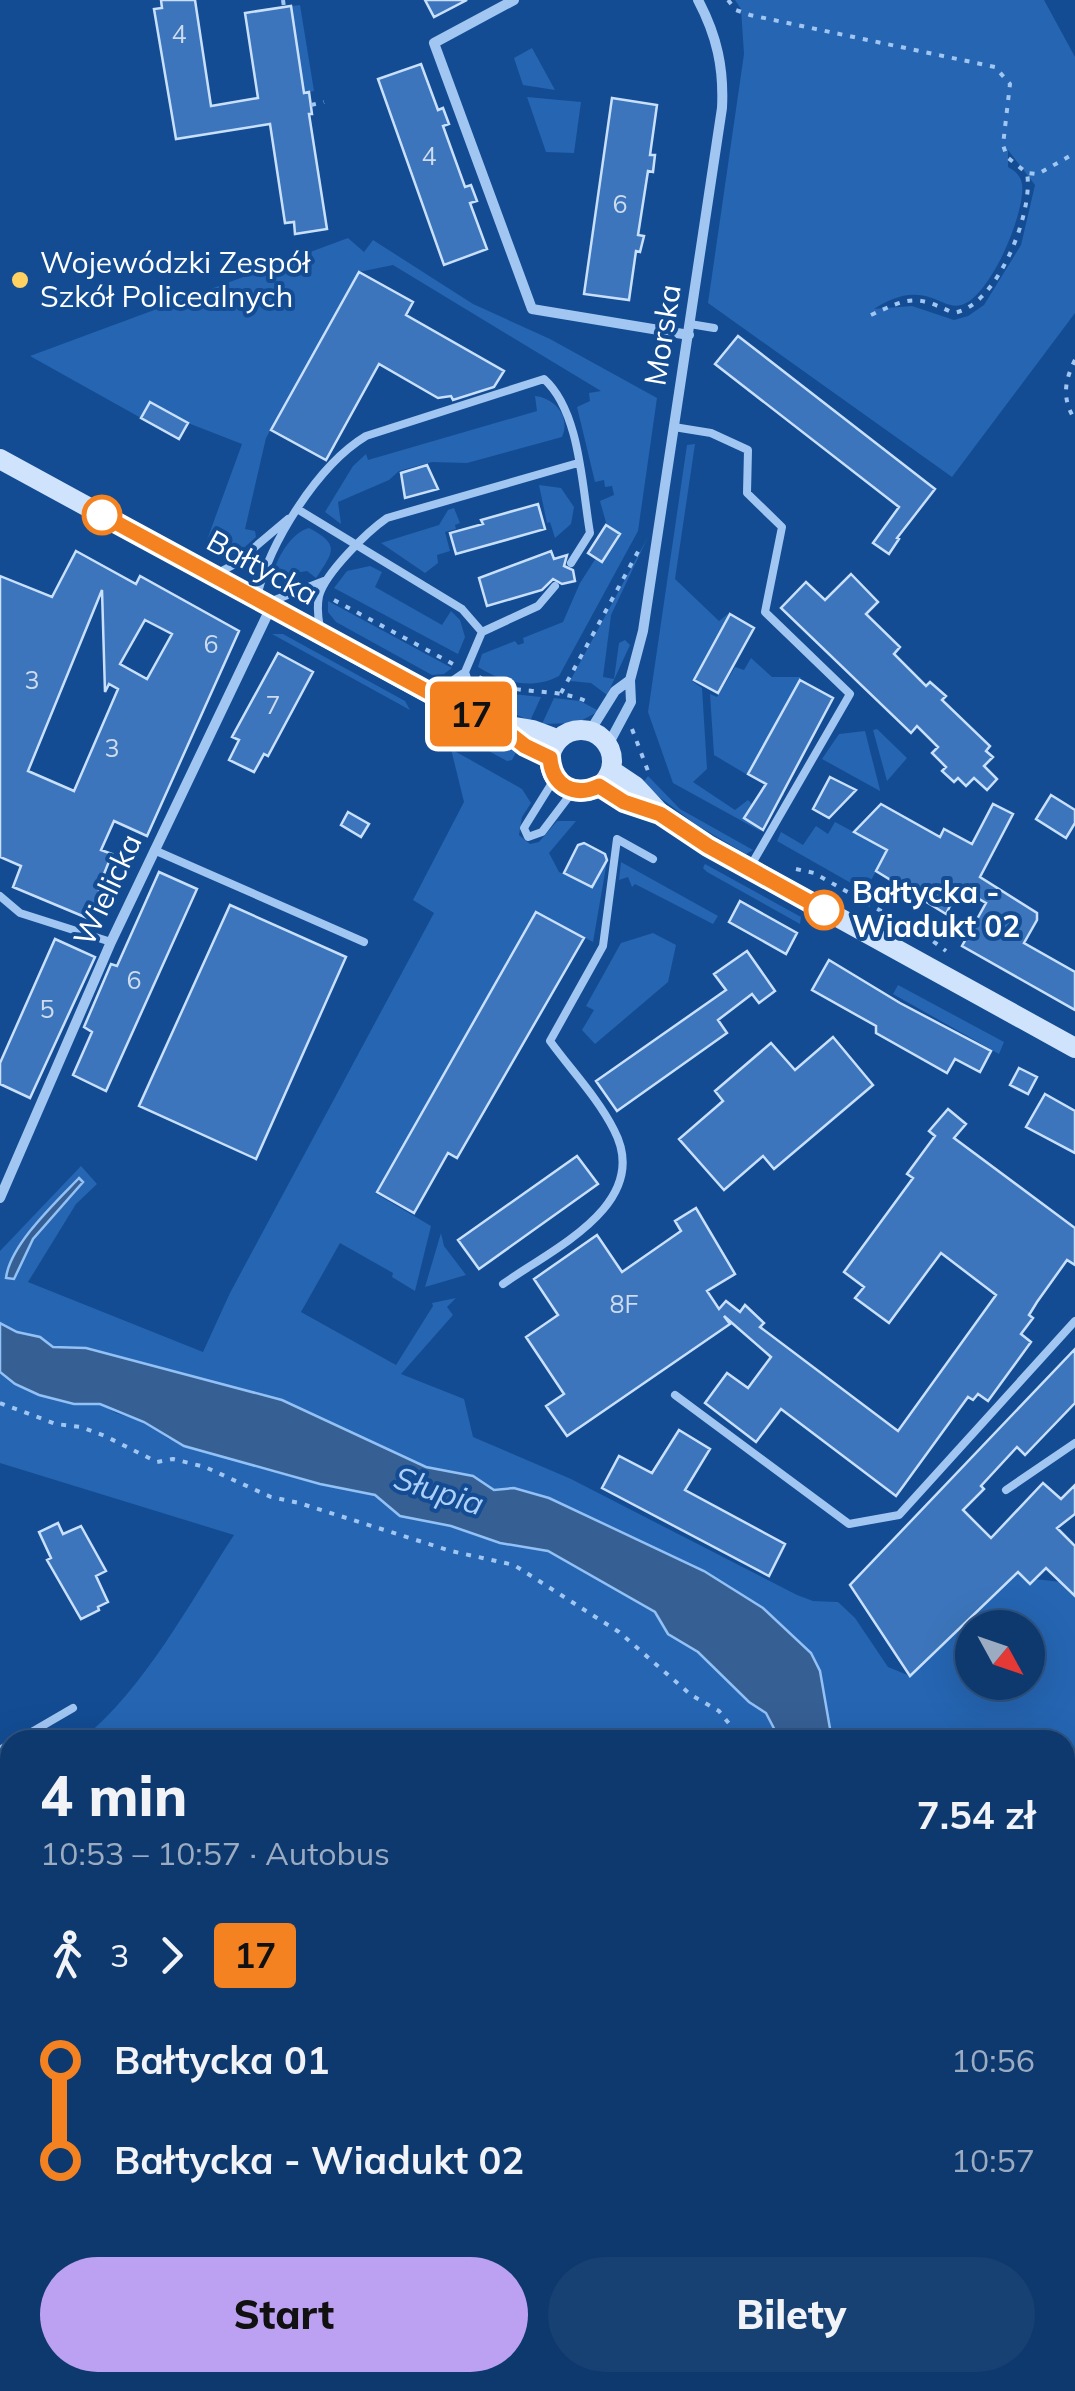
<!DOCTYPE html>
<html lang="pl">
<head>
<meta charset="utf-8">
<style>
	body { margin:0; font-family:Mulish,sans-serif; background:#174073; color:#f1f3f6; height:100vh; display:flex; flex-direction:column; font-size:38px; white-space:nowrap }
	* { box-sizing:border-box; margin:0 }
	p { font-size:32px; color:#9bacc2 }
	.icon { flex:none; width:55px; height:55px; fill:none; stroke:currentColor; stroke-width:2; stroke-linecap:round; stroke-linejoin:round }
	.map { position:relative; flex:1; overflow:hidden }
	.drawer { position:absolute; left:0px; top:1730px; width:1075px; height:662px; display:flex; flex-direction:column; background:#0e396e; border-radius:30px 30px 0 0; box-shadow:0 10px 40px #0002,0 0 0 2px #2e5381 }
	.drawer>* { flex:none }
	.badge { padding:0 20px; border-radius:8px; font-size:35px; line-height:65px }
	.needle { width:65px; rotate:130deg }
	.tools { position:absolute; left:955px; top:1610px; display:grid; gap:20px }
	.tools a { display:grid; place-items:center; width:90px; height:90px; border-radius:50%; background:#0e396e; box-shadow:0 10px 40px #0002,0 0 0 2px #2e5381; font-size:50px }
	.map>.badge { position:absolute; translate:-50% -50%; box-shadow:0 0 0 5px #fff }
	.legs { display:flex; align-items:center; gap:15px; height:110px; padding:0 40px; font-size:32px }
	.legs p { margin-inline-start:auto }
	.overview { display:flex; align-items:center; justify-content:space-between; height:170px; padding:0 40px }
	h1 { font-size:55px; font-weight:800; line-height:75px }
	.action { display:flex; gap:20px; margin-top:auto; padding:20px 40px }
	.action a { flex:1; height:115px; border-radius:60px; background:#bca0f2; color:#111; font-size:40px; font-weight:800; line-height:115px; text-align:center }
	.action a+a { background:#174073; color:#f1f3f6 }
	ul { padding:0 40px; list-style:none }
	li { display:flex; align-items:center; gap:35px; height:100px; font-size:38px }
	li i { display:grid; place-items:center; width:15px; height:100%; margin:0 12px; background:currentColor }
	li i::after { content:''; width:25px; height:25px; margin:-12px; border:8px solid; border-radius:50%; background:#0e396e }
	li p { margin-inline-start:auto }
	li:first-child i { background:linear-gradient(#0000 50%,currentColor 0) }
	li:last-child i { background:linear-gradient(currentColor 50%,#0000 0) }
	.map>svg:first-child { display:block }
	.green { fill:#2565b2; fill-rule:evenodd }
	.water { fill:#365f94; stroke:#93c1f5; stroke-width:2.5 }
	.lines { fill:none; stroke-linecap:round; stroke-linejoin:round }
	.stream { stroke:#93c1f5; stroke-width:6 }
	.building { fill:#3c75bb; stroke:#c9e0fd; stroke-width:2.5; fill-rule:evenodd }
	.path { stroke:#a1c6f2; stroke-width:4; stroke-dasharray:5 8; stroke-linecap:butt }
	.lane { stroke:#a1c6f2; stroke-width:8 }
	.street { stroke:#a1c6f2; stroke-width:10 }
	.secondary { stroke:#d0e3fc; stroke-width:20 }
	.line-1-casing { stroke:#fff; stroke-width:22 }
	.line-1 { stroke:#f58220; stroke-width:15 }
	.poi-dot { fill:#ffd162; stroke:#134c93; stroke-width:4 }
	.stop-1-dot { fill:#fff; stroke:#f58220; stroke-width:5 }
	.labels { text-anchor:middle; stroke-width:8; stroke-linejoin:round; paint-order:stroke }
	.number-label { font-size:25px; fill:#cedcee }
	.poi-label { font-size:30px; fill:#fff; stroke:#134c93; text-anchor:start }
	.street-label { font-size:30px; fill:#fff; stroke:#134c93 }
	.stop-label { font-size:30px; font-weight:bold; fill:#fff; stroke:#134c93; text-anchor:start }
	.water-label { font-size:32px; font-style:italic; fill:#add0f9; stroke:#134c93 }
</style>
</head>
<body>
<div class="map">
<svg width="1075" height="2391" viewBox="0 0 1075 2391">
	<rect width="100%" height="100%" fill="#134c93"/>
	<path class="green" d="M735,0H1044L1075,57V313L952,477L708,303L744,54L741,9ZM1008,150L1035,185L1021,245L984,305L968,316L954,320L912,306L874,309C891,298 910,290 932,298C941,301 951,308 961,305C990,298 1026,212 1022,184C1021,176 1015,171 1008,167Z
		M300,5L314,91L304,93L291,6Z
		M532,48L555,90L523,85L514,58Z
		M527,97L581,102L574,153L546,152Z
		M348,238L364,252L373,240L473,304L550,339L657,398L638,531L559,676C532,690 504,683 478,667L482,654L515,641L518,645L524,643L523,638L563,622L580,583L596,558L602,562L620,535L607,526L600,501L614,495L612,486L605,487L604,480L595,482L577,407L590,401L589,393L601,391L393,265L359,272L266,438L245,529L255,531L256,537L236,555L207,540L242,444L188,423L151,402L141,418L30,356Z
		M535,396C555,398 571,417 562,437L467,463L432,462L399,471L389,480L338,502L341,524L325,512L353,466L366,454L368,460L537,411Z
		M695,444L675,579L719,621L729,613L692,681L702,688L707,769L693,782L735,810L748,800L752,804L744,818L762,832L673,783L648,712L687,445Z
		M539,485L561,488L574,507L571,524L555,538L550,522L547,523Z
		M454,508L460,523L455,525L456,529L445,532L450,551L437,555L438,563L425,573L381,543L439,525L448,510Z
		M309,528C341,545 333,552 316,578L307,571L273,577C275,559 292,532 309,528Z
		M648,537L611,615L603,677L614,679L619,643L625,640L630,645L607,695L591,683L570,681Z
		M370,566L382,572L375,587L442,625L451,611L460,620L465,637L458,654L334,588L347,571Z
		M328,601L452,668L444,674L432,675L336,622L328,612Z
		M272,634H283L405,701L410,710Z
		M751,658L772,677H801L749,774L784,794L783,796L714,755L710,694L717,697L735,667L744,670Z
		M479,681L504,693L541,697L530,721L491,703Z
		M554,698L580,701L599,711L577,723L542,724Z
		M438,714L449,715L518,749L512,760L507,761L430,719Z
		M877,729L907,758L887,781L873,730Z
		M865,731L880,790V791L822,759L839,734Z
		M451,749L522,789L531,803L522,817L519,835L530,844L539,842L557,821H576L549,853L559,872L592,887L607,861L593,942L536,912L375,1193L431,1226L415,1291L392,1277L393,1273L340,1243L301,1312L396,1365L433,1306L432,1303L456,1298L447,1307L453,1315L401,1374L464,1399L473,1437L571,1479L797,1595L813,1601L838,1602L855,1618L888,1667L910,1676L1018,1572L1030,1584L1035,1579L1061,1582L1075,1596V2101L1065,2100V1740H832L820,1671L811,1653L763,1608L549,1498L514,1488L494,1490L473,1476L426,1467L282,1400L86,1348L53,1347L40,1337L17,1332L0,1323V1251L81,1166L97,1184L76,1204L28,1282L203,1352L230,1293L434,913L413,900L464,802ZM972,1628H1028V1682H972Z
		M648,776L680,809L753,850L746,854L695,824L642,784Z
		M835,822L923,869L884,857L865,891L777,841L781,832L803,845L816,826L828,834Z
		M621,862L718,916L713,924L635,884L632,887L628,877L619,880Z
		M705,864L801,917L800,924L707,872L703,868Z
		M653,933L676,945L668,982L595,1044L582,1030L594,1010L586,1006L621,943Z
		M898,985L1004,1042L999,1054L893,994Z
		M441,1233L444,1246L466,1275L425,1287Z
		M0,1372L15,1384L74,1404H100L116,1413L144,1422L169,1439L264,1469L376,1495L400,1516L451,1526L500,1543L548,1551L655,1612L668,1634L698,1652L749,1702L766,1713L780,1740H81C144,1690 190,1602 234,1535L0,1463Z
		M10,1784V1867L0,1855V1790Z
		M1065,2165L1075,2167V2391H0V2211L10,2205V2382H1065Z"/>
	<path class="water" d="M79,1178L83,1182L33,1239L14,1279L6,1278C10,1245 55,1203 79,1178Z
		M0,1323L17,1332L40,1337L53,1347L86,1348L282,1400L426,1467L473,1476L494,1490L514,1488L549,1498L704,1571L763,1608L811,1653L820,1671L832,1740H780L766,1713L749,1702L698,1652L668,1634L655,1612L548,1551L500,1543L451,1526L400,1516L375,1495L320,1484L184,1446L144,1422L100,1404H74L39,1395L15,1384L0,1372Z
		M1065,2100L1075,2101V2167L1065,2165Z"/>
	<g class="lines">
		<path class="stream" d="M0,2356L10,2350"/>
	</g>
	<path class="building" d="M161,0H195L211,106L258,98L245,13L291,6L304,93L309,92L312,114H309L327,229L295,234L294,222L285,223L270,124L176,139L154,9L162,8Z
		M425,0H467L434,17Z
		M421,64L438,110L443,108L449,124L443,126L465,187L471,185L477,201L470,203L487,249L444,265L378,79Z
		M612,98L657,105L650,155H655L653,172L648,171L638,235L644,236L640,252L636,251L629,300L584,294Z
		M359,272L413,302L406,315L504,371L494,387L453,400L451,396L438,398L379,364L326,460L271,430Z
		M738,336L935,489L897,538L899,539L889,554L873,543L899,507L715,364Z
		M150,402L188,423L179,439L141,418Z
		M427,465L438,489L405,498L401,473Z
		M538,504L545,529L456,554L450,533L483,524L481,520Z
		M606,525L620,534L602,562L588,553Z
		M76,551L136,584L140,576L239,631L147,836L114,821L101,850L112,854L98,889L103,894L92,920L13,887L21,866L0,857V576L52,597ZM102,590L105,692L109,684L118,689L74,791L28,771ZM145,620L172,634L147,679L120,664Z
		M551,551L554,559L567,555L564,566L573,570L575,581L562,584L553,579L542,590L487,606L479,578Z
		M851,574L878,602L866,614L900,647L894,654L926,686L930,682L946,696L942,700L990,746L986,751L993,757L984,766L997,779L987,790L974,778L966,786L958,778L954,782L942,771L946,767L932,753L938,747L917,726L911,733L781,608L806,582L825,600Z
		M730,614L754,628L718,693L694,680Z
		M278,653L313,672L268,756L264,754L254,772L229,760L239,740L232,737Z
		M800,680L833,698L763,830L744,818L766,784L748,774Z
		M830,777L856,790L829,818L813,809Z
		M1051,795L1075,810V823L1066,838L1036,819Z
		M881,804L940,837L944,829L972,844L993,804L1013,814L980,877L1037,913V920L1024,943L1075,972V1010L962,946L986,903L959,888L946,914L876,871L887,850L854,832Z
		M348,812L369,824L361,837L341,825Z
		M584,843L605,854L607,860L592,887L564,873L578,845Z
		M159,872L197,889L106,1091L73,1075L92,1032L84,1027L111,964L117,966Z
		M740,901L797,933L786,954L729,922Z
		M230,905L346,957L256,1159L139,1106Z
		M536,912L584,938L457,1158L448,1153L414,1213L377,1192Z
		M55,939L95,957L30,1098L0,1084V1063Z
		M747,951L775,991L759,1003L752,994L718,1020L727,1033L617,1111L596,1081L726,990L714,974Z
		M829,960L900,1003L991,1051L980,1072L955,1059L947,1073L876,1033V1026L812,990Z
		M833,1037L873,1085L774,1169L763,1156L724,1190L679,1139L723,1101L715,1091L771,1043L795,1070Z
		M1019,1068L1037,1077L1028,1094L1010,1085Z
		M1045,1094L1075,1111V1153L1026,1127Z
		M948,1109L966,1124L954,1138L1075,1228V1265L1067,1260L1037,1302L1029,1315L1033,1318L1021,1334L1031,1342L988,1401L978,1394L973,1400L968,1397L896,1496L781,1409L756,1442L705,1403L727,1373L748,1388L771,1357L724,1316L730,1324L567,1436L546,1406L564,1394L526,1337L558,1315L534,1279L597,1235L622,1272L681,1231L675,1221L696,1208L735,1274L707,1291L719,1309L726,1301L740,1312L745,1305L764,1323L760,1327L898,1431L996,1295L941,1253L889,1323L855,1298L864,1287L844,1272L913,1178L907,1174L935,1136L929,1131Z
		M577,1156L598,1184L479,1269L458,1240Z
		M1075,1349V1403L1025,1455L1017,1447L981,1486L984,1489L963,1510L991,1538L1043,1483L1061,1499L1075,1485V1514L1057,1528L1075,1546V1596L1046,1568L1030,1584L1018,1572L910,1676L850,1585Z
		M679,1430L710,1449L685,1490L785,1544L769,1576L602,1488L619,1456L652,1473Z
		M58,1523L63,1534L81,1526L106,1571L96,1576L108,1602L98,1607L99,1610L81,1619L47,1560L51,1558L39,1532Z"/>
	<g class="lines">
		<path class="path" d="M283,0L284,7
			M728,0L736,10L750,15L995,67L1010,84L1003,145L1007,157L1027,173L1038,174L1075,153
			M311,105L324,102
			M871,315C908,298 915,294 953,313C997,307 1034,212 1027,173
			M1075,360C1064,382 1062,399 1075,420
			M334,600L453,664
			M479,677C514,698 555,685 590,703
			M561,693L640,548
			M632,729L648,771
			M796,869L814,873L929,938L946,951
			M0,1403L56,1424L81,1427L105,1436L157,1462L173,1459L205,1467L271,1497L299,1503L451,1551L514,1565L619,1632L691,1695L719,1711L742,1740
			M0,2092L10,2087
			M1065,2186L1075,2189
			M415,2382L420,2391"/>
		<path class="lane" d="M690,324L714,328
			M674,427L711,433L748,450L747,493L782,527L765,612L850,694L750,867
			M299,510L462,609L482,632
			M216,574L235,564L288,519
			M257,597C269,543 318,465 366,436L544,379C580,411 582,487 590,533L571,563
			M272,601L324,581
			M320,628C318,618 317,606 319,596C325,573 368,531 387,518L578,463
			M465,672L477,709
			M436,692L465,672L482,632L538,606L555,586
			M555,778L527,823L524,828L528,837L542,832L573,791
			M154,850L364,942
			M0,896L20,913L111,942
			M503,1284C552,1249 653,1204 614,1130C598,1098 571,1070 550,1041L603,946L617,839L653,859
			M675,1395L849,1524L899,1515L1075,1321
			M1006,1490L1075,1443
			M18,1740L73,1708
			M0,1750L10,1744
			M0,2061L10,2055
			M0,2138L6,2148"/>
		<path class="street" d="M514,0L434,43L532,309L689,335
			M630,680L643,631L722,108C724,68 717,36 698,0
			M590,731L615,691L630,680L631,702L608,745
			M0,1198L111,942L271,607
			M0,1874L10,1887"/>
		<path class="secondary" d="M0,459L432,695L497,724L533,730L557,739
			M499,726L525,746L550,757
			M550 761a31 31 0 1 1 62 0a31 31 0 1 1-62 0Z
			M611,770L635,786L660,813L709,846L1075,1048
			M599,786L624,802L658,813"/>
	</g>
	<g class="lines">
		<defs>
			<path id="line-1" d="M102,515L432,694L497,724L525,746L550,758C552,785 573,798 599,786L624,802L660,814L708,846L824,910"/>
		</defs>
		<use href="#line-1" class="line-1-casing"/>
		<use href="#line-1" class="line-1"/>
	</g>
	<circle class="poi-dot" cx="20" cy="280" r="10"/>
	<g class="stop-1-dot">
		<circle cx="102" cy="515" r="18"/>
		<circle cx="824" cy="910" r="18"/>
	</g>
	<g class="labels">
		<g class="number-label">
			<text x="179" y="43">4</text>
			<text x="429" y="165">4</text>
			<text x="620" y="213">6</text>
			<text x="211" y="653">6</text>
			<text x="32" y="689">3</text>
			<text x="273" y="714">7</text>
			<text x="112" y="757">3</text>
			<text x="134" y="989">6</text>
			<text x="47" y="1018">5</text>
			<text x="624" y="1313">8F</text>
		</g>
		<g class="poi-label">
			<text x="40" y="273">Wojewódzki Zespół<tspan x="40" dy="34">Szkół Policealnych</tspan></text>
		</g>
		<g class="street-label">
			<text transform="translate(663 335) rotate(-81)" y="10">Morska</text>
			<text transform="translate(262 568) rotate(29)" y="10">Bałtycka</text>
			<text transform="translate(108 890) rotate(-65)" y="10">Wielicka</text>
		</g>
		<g class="stop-label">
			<text x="852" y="903">Bałtycka -<tspan x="852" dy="34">Wiadukt 02</tspan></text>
		</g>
		<g class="water-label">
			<text transform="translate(439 1491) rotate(18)" y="11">Słupia</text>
		</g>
	</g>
</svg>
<div class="tools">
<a><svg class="needle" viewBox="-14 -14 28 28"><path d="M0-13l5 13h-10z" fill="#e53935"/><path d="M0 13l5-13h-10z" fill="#9bacc2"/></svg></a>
</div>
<b class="badge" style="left:471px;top:714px;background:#f58220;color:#111">17</b>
<section class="drawer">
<div class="overview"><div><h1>4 min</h1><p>10:53 – 10:57 · Autobus</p></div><b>7.54 zł</b></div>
<div class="legs"><svg class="icon" aria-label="walk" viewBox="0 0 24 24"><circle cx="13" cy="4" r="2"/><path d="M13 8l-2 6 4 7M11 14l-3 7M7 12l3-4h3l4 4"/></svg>3<svg class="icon" aria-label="forward" viewBox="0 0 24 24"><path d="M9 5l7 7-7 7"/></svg><b class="badge" style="background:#f58220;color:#111">17</b></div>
<ul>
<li><i style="color:#f58220"></i><b>Bałtycka 01</b><p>10:56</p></li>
<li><i style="color:#f58220"></i><b>Bałtycka - Wiadukt 02</b><p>10:57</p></li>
</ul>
<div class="action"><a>Start</a><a>Bilety</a></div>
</section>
</div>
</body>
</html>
